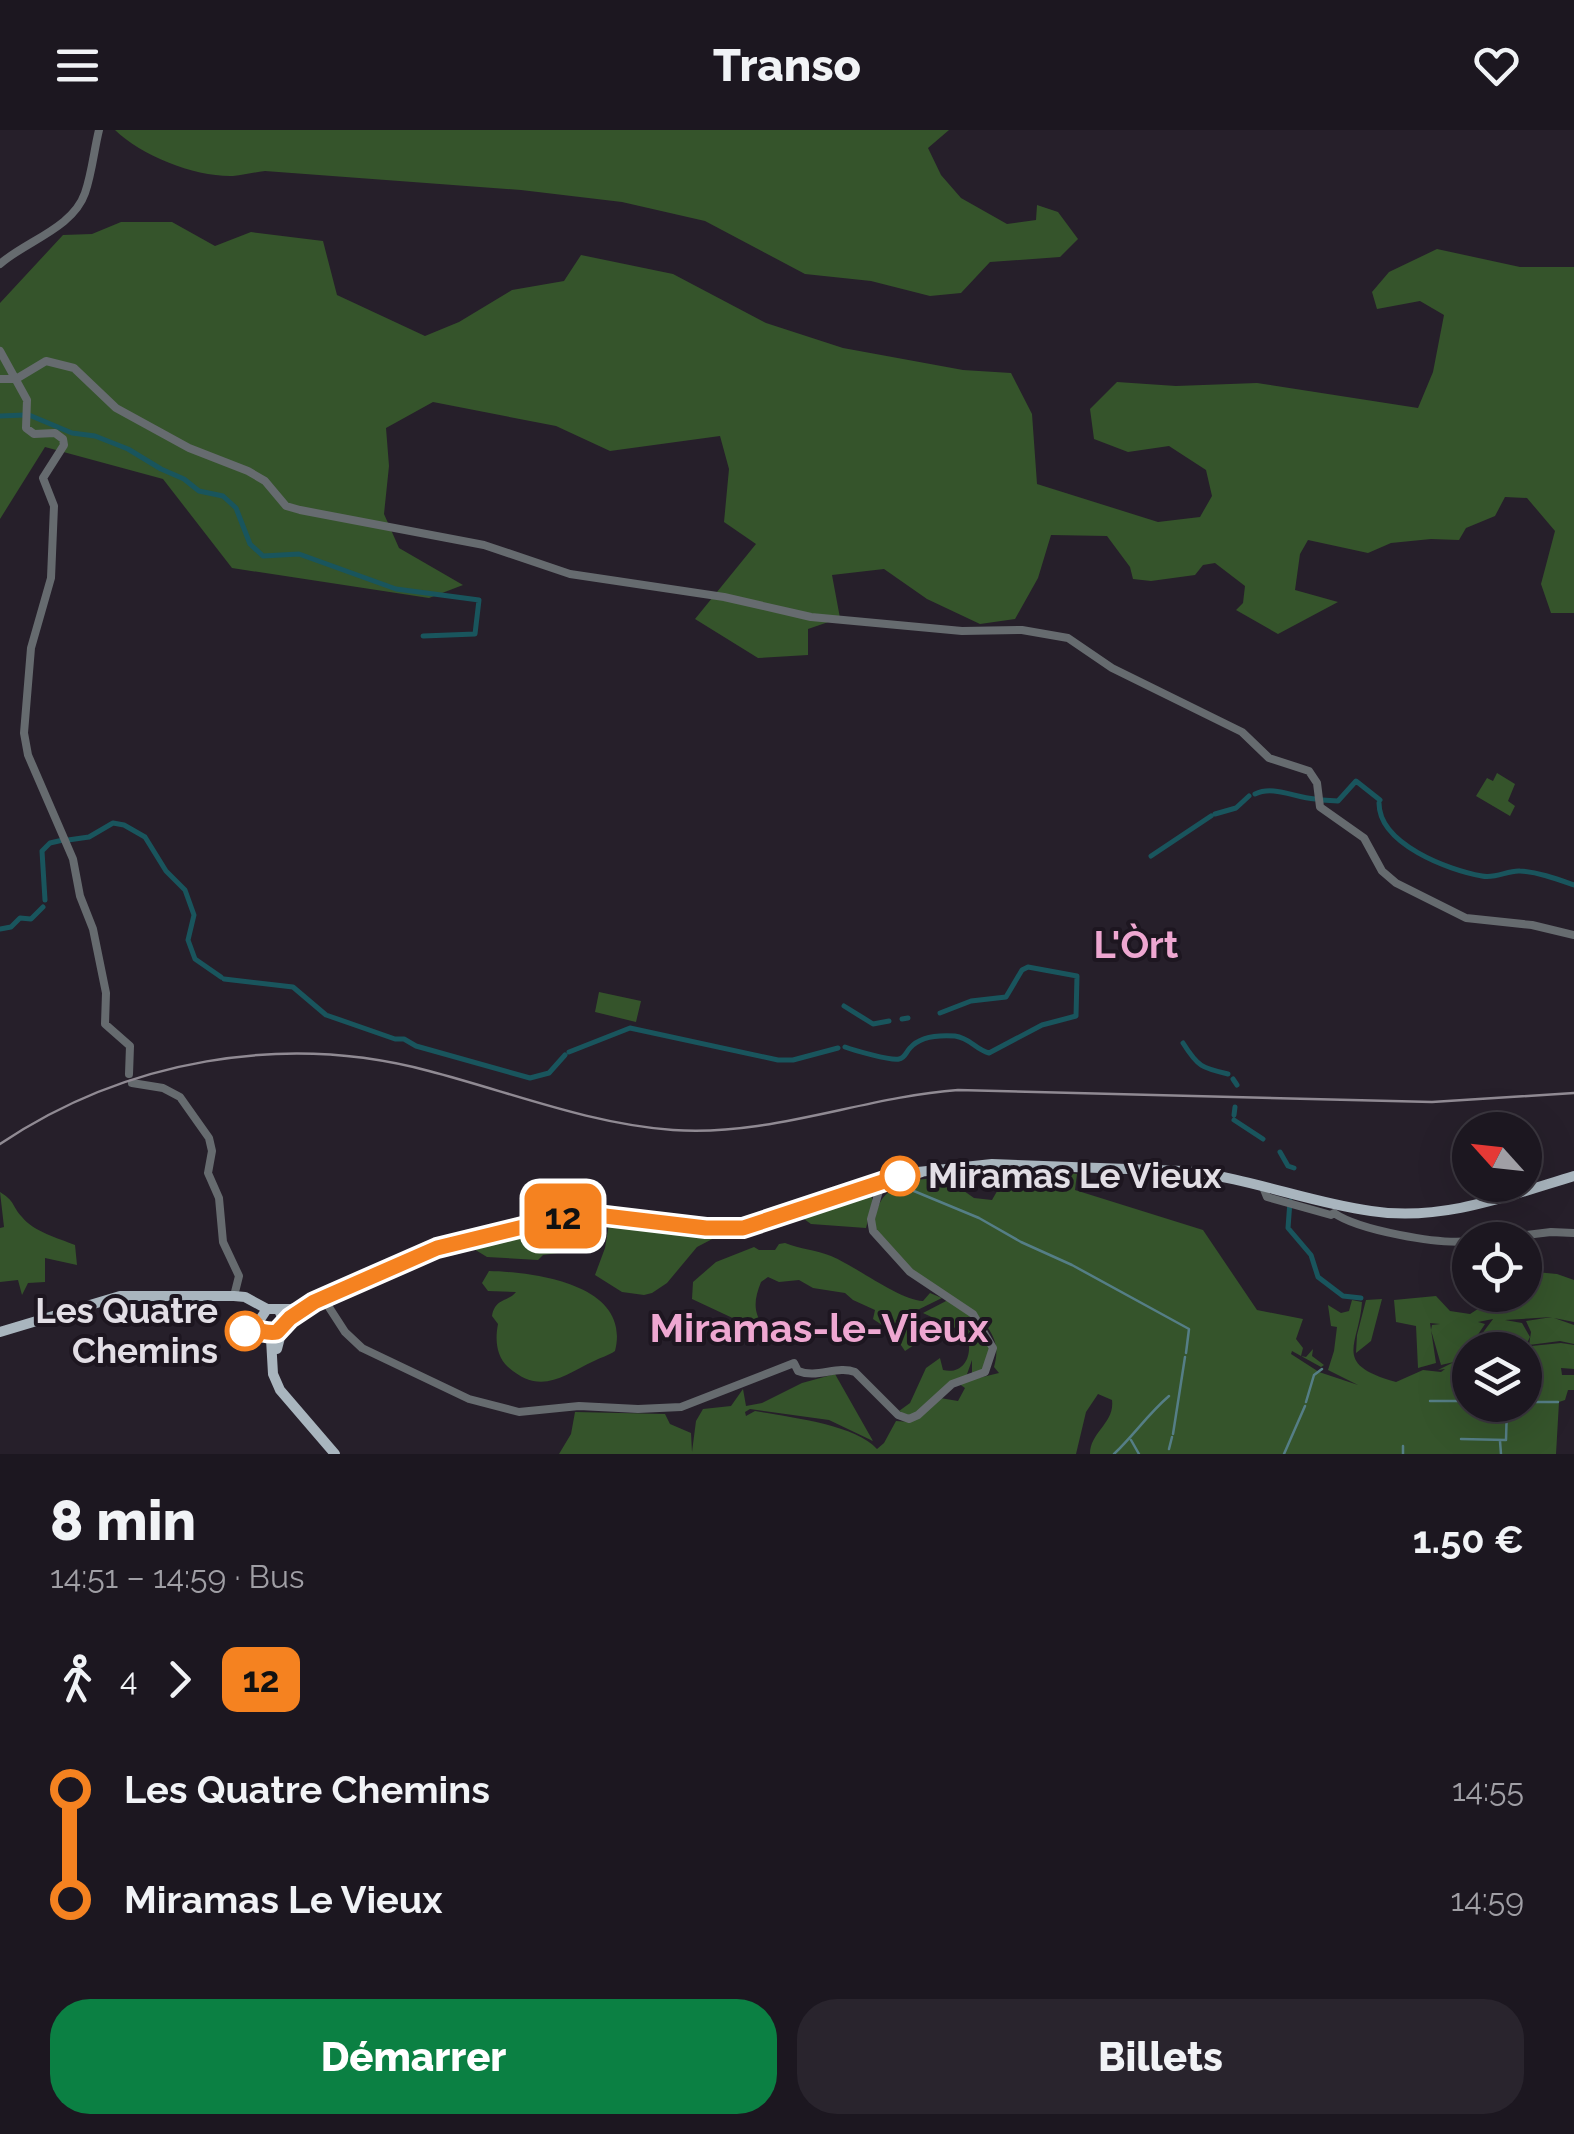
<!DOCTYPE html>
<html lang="fr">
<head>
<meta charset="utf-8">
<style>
	body { margin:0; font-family:Raleway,sans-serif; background:#29242d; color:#f1f3f6; height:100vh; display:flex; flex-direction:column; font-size:38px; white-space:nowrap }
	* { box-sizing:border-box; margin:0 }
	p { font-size:32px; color:#a09fa5 }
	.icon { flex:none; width:55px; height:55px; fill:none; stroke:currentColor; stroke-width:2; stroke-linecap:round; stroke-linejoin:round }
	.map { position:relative; height:1324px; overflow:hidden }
	.sheet { display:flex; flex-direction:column; background:#1c1720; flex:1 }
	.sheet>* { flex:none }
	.badge { padding:0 20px; border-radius:15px; font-size:35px; line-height:65px }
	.needle { width:65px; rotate:297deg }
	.tools { position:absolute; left:1452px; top:982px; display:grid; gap:20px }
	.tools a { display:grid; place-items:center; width:90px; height:90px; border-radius:50%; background:#1c1720; box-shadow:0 10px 40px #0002,0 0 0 2px #3a363e; font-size:50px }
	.map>.badge { position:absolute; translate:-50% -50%; box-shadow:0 0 0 5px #fff }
	.legs { display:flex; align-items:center; gap:15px; height:110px; padding:0 50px; font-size:32px }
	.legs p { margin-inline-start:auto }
	.headline { display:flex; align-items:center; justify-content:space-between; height:170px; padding:0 50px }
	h1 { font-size:55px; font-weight:800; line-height:75px }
	.cta { display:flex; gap:20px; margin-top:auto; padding:20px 50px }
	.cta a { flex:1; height:115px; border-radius:40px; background:#0b8043; color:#fff; font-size:40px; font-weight:800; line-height:115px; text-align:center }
	.cta a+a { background:#29242d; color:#f1f3f6 }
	ul { padding:0 50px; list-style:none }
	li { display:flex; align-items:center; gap:35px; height:110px; font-size:38px }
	li i { display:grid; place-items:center; width:15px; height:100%; margin:0 12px; background:currentColor }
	li i::after { content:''; width:25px; height:25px; margin:-12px; border:8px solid; border-radius:50%; background:#1c1720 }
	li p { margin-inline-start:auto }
	li:first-child i { background:linear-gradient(#0000 50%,currentColor 0) }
	li:last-child i { background:linear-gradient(currentColor 50%,#0000 0) }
	header { display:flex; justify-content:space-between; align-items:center; height:130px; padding:0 50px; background:#1c1720; font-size:45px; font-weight:800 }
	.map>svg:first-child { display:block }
	.green { fill:#35542b; fill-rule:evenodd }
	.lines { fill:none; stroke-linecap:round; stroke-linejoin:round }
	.stream { stroke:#557e86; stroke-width:2.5 }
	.canal { stroke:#19555d; stroke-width:5 }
	.minor { stroke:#666b6f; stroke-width:8 }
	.major { stroke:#a9b5be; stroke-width:10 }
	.rail { stroke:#908a93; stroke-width:2.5 }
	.line-1-casing { stroke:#fff; stroke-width:22 }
	.line-1 { stroke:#f58220; stroke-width:15 }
	.stop-1-dot { fill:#fff; stroke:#f58220; stroke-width:5 }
	.labels { text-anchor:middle; stroke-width:8; stroke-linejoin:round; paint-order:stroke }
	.stop-label { font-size:35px; font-weight:bold; fill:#e2dee5; stroke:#1d1620; text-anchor:start }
	.neighbourhood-label { font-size:38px; font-weight:bold; fill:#eea7d1; stroke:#1d1620 }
	.quarter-label { font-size:40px; font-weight:bold; fill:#eea7d1; stroke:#1d1620 }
</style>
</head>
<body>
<header><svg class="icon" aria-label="menu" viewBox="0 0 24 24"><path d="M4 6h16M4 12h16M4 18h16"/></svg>Transo<svg class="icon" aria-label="heart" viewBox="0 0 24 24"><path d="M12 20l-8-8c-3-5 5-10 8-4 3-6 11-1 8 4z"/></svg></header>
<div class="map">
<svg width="1574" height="1324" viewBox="0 0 1574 1324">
	<rect width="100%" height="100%" fill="#261f2a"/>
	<path class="green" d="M115,0H949L928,18L941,45L961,68L1007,94L1036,90L1037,75L1058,82L1078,109L1060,127L990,132L961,163L930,166L871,151L805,144L705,91L622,72L521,60L265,41C255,42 244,45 233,46C195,47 142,26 115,0Z
		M121,92H172L215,116L251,102L323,111L337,165L425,206L459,192L512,160L564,151L581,125L673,144L766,193L843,218L963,240L1011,243L1032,284L1037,354L1158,392L1200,387L1212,366L1206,340L1169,316L1128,322L1094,309L1090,279L1117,252L1176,256L1257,253L1418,278L1433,242L1444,185L1420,171L1377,179L1372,162L1389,142L1437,119L1520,137H1574V483H1551L1541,454L1555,401L1527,368L1505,367L1495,386L1466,398L1459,410L1431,409L1391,413L1368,423L1308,410L1300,424L1295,460L1338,472L1278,504L1236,480L1243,473L1245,456L1215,433L1203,435L1195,445L1151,451L1133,449L1130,437L1107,406L1051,405L1038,448L1015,489L980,494L927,469L884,439L832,445L840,488L808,499V525L758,528L695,489L756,414L724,392L729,339L720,306L610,321L556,296L433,272L386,298L389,336L384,384L399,418L463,455L429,468L232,438L163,349L45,317L0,389V173L63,105L92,104Z
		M1497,643L1515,654L1508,671L1515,676L1510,686L1476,666L1487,648L1493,651Z
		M599,862L641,871L636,892L595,882Z
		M1016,1038L1077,1044L1075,1060L1203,1100L1257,1180L1303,1189L1296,1209L1303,1218L1301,1226L1306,1227L1313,1219L1312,1226L1324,1235L1321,1237L1292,1221L1291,1224L1319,1242L1358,1255L1328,1240L1334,1221L1337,1197L1331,1196L1328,1175L1341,1183L1349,1181L1352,1170L1362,1172C1359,1216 1331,1234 1396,1252L1423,1240L1441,1242L1445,1239L1438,1240L1454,1232L1441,1235L1431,1200L1432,1195L1440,1194L1430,1193L1436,1233L1418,1238L1416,1196L1396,1192L1394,1170L1436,1166L1450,1181L1470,1184L1500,1165H1525V1141L1557,1144L1574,1150V1192L1554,1188L1574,1195V1214L1560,1211L1529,1215L1531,1202L1526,1191L1552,1187L1505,1190L1522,1193L1530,1207L1526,1215L1510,1218L1561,1213L1574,1215V1239L1561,1238L1562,1245H1574V1260H1568L1565,1270L1559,1272L1556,1324H1090C1090,1302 1115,1293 1112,1270L1098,1264L1086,1282L1076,1324H559L571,1304L575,1282L665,1284L670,1294L691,1303L692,1322L696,1291L703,1279L731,1276L743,1259L746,1276L762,1273L802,1253L835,1244L873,1311L829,1290L750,1279L745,1282L746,1286L755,1281C787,1287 855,1294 877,1319L884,1313L896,1291L910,1292L940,1268L958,1271L965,1258L958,1253L999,1243L994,1237C999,1220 996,1208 985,1194C967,1171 938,1165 916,1146C907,1138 880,1109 876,1099C873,1092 876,1083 878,1077C888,1051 920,1049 944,1047L974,1068L992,1070L1000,1056L1007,1057ZM1493,1189L1470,1220L1493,1214L1506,1218L1494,1216L1484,1220H1525V1238L1537,1239L1525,1240V1275H1470V1236H1458L1470,1234V1220L1467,1227H1463L1485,1194L1478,1192Z
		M0,1062C15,1071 12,1076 22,1087C34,1102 58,1108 75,1115L77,1135L45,1128V1152L28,1153L22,1165L18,1150L0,1152V1098L4,1097Z
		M870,1063L873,1071L866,1098L811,1094L804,1089L810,1083Z
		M568,1088V1098L558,1123L543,1125L538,1130L487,1127L469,1116Z
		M610,1088L715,1104L718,1106L697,1117L667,1153L652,1163L644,1165L622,1162L595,1145L605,1118Z
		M785,1113C800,1119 816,1120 831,1126C857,1137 899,1170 923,1171L930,1163L942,1168L895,1191L915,1189L922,1201L929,1198L938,1204L936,1214L920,1211L905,1221L890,1199L894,1192L882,1195L873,1189L875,1180L853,1170L845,1163L813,1158L799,1150L779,1152L768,1147L761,1152C753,1172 753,1184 767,1201L754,1198L692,1169L693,1152L716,1132L754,1117L759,1120H775L779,1114Z
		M489,1141C534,1142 632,1154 615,1221C608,1226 601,1227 594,1231C562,1246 541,1266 508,1237C496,1226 495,1209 498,1194L492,1186C495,1168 508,1172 516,1162L488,1161L482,1153Z
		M1382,1169L1371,1211L1356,1223L1357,1205L1366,1170Z
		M948,1170L966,1181L991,1214L985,1239L972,1244V1230L966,1247L909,1287L899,1281L910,1273L926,1238L940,1228L943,1240C961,1244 970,1231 969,1215H965L957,1196L948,1202L938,1190L923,1183Z"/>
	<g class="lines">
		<path class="stream" d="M897,1054L979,1088L1021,1112L1072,1135L1189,1199L1186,1223
			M1430,1271H1470
			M1306,1272L1314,1245L1322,1239
			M1525,1272H1558
			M1173,1304L1185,1227
			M1461,1309L1506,1310L1507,1275
			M1131,1310L1139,1324
			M1500,1311L1501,1324
			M1403,1316V1324
			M1169,1319L1172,1307
			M1114,1324C1134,1305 1148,1284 1169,1266
			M1284,1324L1305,1276"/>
		<path class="canal" d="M29,285L72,303L95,306L128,319L161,339L184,349L199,361L223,366L236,378L250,414L263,426L299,424L396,459L479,470L475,504L423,506
			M0,286L25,285
			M1255,664C1274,655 1295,668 1315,669
			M1322,670L1338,671L1356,651L1380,670
			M1379,673C1379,714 1448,740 1482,746C1496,749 1508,740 1520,741C1538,742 1557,749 1574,755
			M1215,684L1236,678L1249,666
			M68,710L89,707L113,693L124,695L145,707L166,741L185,760L194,785L188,810L195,829L221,847
			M1151,726L1211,686
			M45,770L42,721L50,713L63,710
			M0,799L11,797L20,788L31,789L43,777
			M224,849L293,857L326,885L395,909H404L416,916L530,948L549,943L565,925
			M844,876L873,894L889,891
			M902,889L908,888
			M1183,913C1198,937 1202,938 1228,944
			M845,917C853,920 891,931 899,929C905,928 906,922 910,918C920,906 940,905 955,906C970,908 975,919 989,923L1042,895L1076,886L1077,846L1028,837L1022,840L1006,867L971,871L940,883
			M569,922L630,898L778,930H793L838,918
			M1233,949L1237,955
			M1234,985L1235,977
			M1234,990L1263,1009
			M1280,1022L1288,1036L1294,1038
			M1290,1071L1288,1098L1311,1125L1318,1147L1343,1166L1361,1168"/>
		<path class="minor" d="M0,134C26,111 73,98 85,63C92,43 94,20 99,0
			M0,221L27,270L26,298L34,304L55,303L63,309L64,315L43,348L54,376L51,448L31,518L24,603L28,625L73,729L80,766L93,799L106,863L105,894L130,916L129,944
			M0,249H16
			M16,249L46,231L74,238L116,278L189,318L248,341L265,351L286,376L300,380L484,415L570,444L724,467L811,487L962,501L1022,500L1068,508L1112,538L1242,602L1269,628L1309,641L1317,653L1320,677L1364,708L1382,741L1396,753L1466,788L1532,795L1574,805
			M132,953L163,958L180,967L209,1008L212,1021L208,1043L219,1068L223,1112L239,1146L234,1166
			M1263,1057L1267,1067L1331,1085L1334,1083C1358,1100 1439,1115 1470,1111
			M1485,1110L1551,1102L1574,1103
			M323,1168L345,1202L362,1218L469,1269L519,1282L579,1276L638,1279L681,1277L794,1233L798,1241C817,1249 837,1235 855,1242L898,1285L909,1289L918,1285L952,1254L985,1242L993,1218L973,1184L910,1142L873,1101L871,1089L881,1054"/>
		<path class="major" d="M918,1042L992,1034L1183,1041C1247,1047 1307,1072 1371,1081C1441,1092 1508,1066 1574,1046
			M267,1179L259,1191L271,1209L273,1244L280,1260L335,1324
			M0,1202L120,1166H234L245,1167L267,1179H291L314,1172L428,1120L576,1083L603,1084L716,1099L734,1100L762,1094L922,1042
			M277,1219L284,1192L279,1180"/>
		<path class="rail" d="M0,1014C125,930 283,902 429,941C510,962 589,994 673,1000C770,1007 862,967 958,960L1432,972L1574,963"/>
	</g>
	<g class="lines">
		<defs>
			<path id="line-1" d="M245,1201C258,1197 265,1205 277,1202L290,1188L314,1172L437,1118L580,1083L706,1098H743L900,1046"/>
		</defs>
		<use href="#line-1" class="line-1-casing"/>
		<use href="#line-1" class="line-1"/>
	</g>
	<g class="stop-1-dot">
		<circle cx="900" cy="1046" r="18"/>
		<circle cx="245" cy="1201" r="18"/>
	</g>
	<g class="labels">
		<g class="stop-label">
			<text x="928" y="1058">Miramas Le Vieux</text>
			<text x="218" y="1193" text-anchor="end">Les Quatre<tspan x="218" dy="40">Chemins</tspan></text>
		</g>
		<g class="neighbourhood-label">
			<text x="1136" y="828">L'Òrt</text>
		</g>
		<g class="quarter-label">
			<text x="819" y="1212">Miramas-le-Vieux</text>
		</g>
	</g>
</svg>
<div class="tools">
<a><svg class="needle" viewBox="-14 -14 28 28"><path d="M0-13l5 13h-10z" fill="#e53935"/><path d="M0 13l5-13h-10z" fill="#a09fa5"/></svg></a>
<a><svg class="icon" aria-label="locate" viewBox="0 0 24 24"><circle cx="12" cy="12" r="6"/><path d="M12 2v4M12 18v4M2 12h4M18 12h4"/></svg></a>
<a><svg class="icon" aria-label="layers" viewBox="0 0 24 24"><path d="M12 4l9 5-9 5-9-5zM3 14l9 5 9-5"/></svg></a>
</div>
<b class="badge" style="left:563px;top:1086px;background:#f58220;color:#111">12</b>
</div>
<section class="sheet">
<div class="headline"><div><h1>8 min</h1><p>14:51 – 14:59 · Bus</p></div><b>1.50 €</b></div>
<div class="legs"><svg class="icon" aria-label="walk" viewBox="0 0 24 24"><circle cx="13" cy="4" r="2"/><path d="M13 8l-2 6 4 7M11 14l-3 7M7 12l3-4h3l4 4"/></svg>4<svg class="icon" aria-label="forward" viewBox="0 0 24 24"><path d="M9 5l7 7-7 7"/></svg><b class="badge" style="background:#f58220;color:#111">12</b></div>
<ul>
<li><i style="color:#f58220"></i><b>Les Quatre Chemins</b><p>14:55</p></li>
<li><i style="color:#f58220"></i><b>Miramas Le Vieux</b><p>14:59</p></li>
</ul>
<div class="cta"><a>Démarrer</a><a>Billets</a></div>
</section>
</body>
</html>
